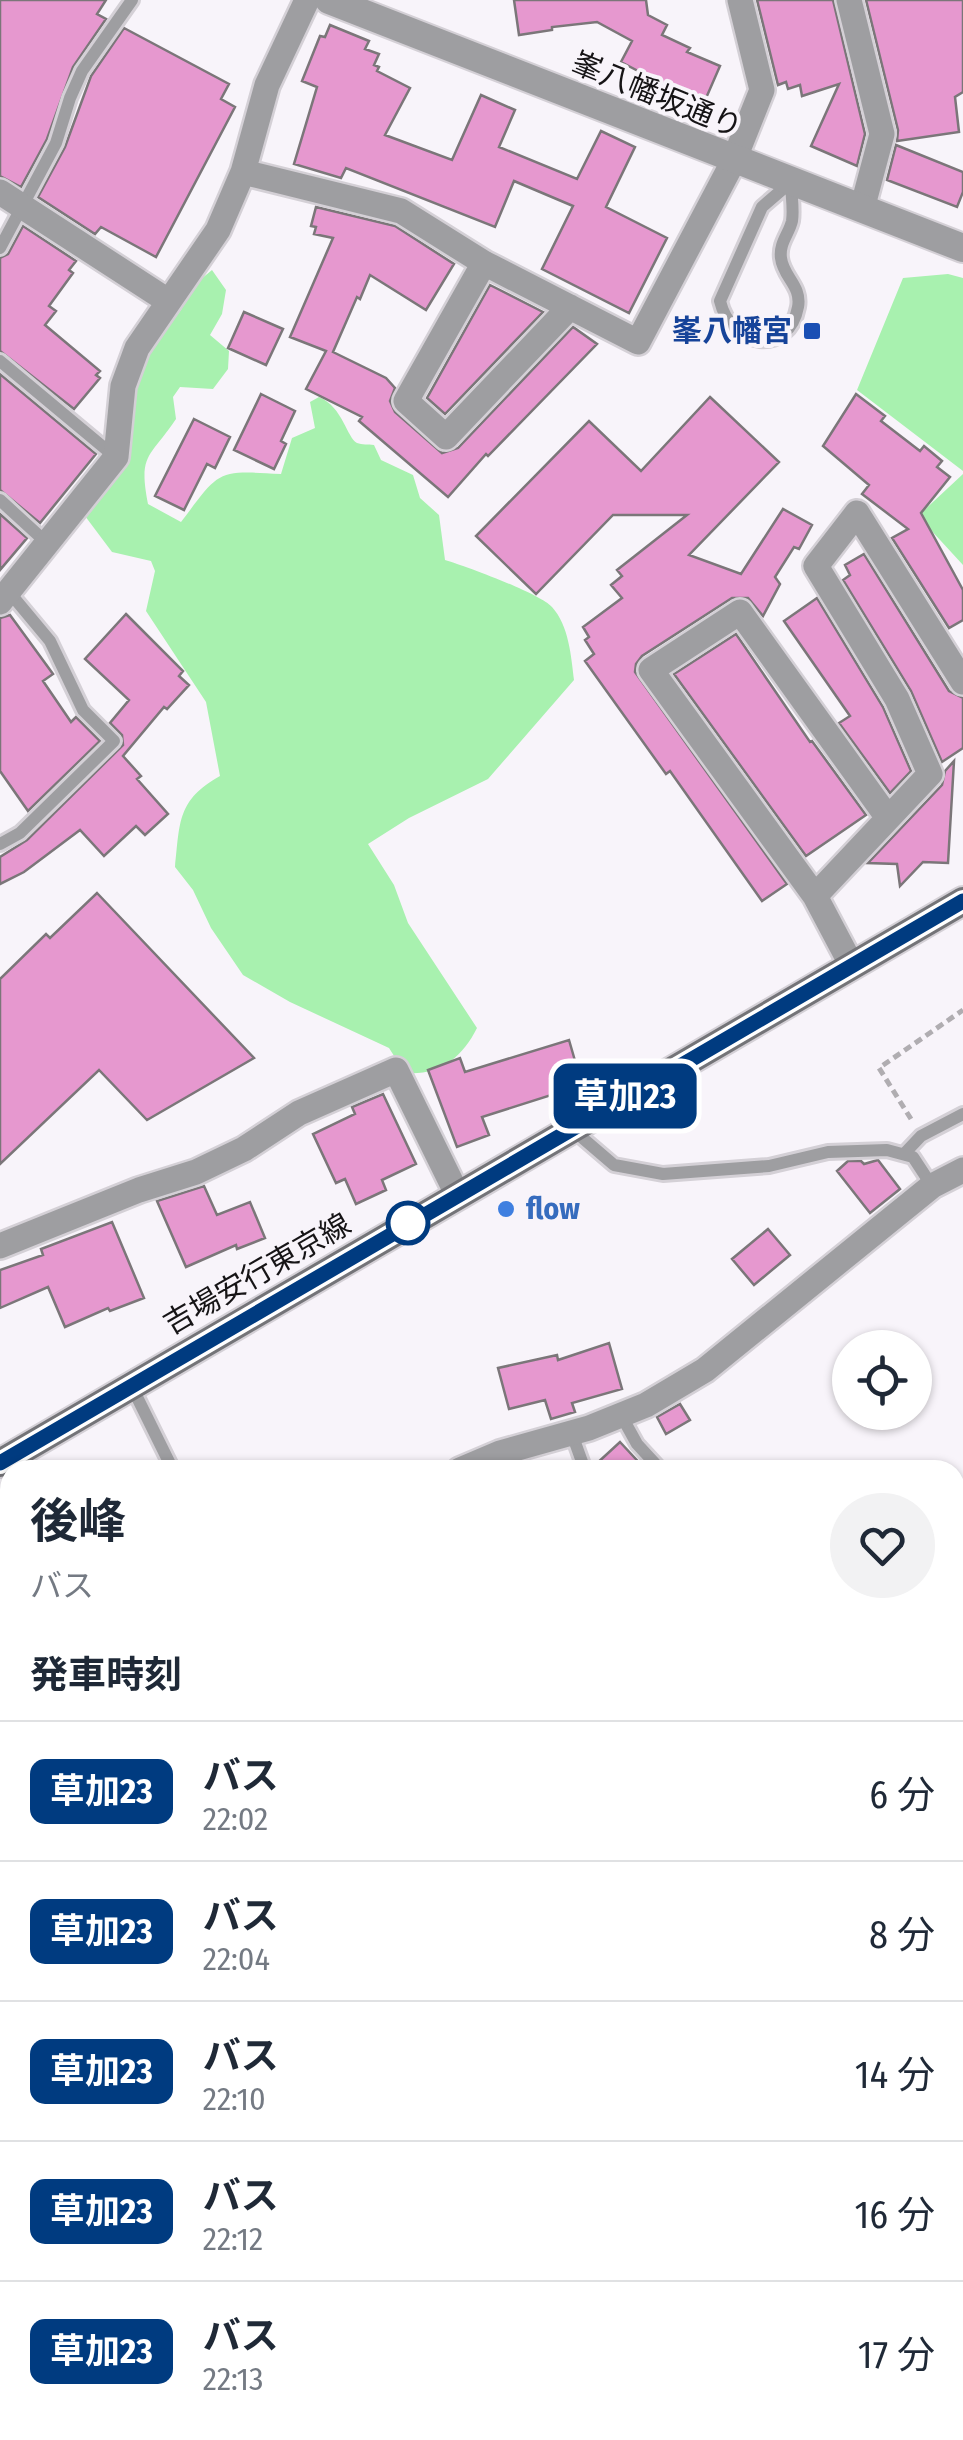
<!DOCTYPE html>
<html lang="ja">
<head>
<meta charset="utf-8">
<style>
	body { margin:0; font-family:"Fira Sans Condensed","Noto Sans JP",sans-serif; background:#f2f2f3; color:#1f2937; height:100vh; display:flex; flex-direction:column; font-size:38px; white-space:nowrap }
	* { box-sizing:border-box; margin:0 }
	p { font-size:32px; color:#747a83 }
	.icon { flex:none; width:55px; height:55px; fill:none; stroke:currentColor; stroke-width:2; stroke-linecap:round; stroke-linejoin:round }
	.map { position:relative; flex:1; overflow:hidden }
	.details { position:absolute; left:0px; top:1460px; width:965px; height:980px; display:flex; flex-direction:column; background:#fff; border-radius:30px 30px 0 0; box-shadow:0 2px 8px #0004 }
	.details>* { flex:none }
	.badge { padding:0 20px; border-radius:15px; font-size:35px; line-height:65px }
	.controls { position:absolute; left:832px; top:1330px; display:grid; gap:20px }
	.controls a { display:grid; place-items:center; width:100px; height:100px; border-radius:50%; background:#fff; box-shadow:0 2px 8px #0004; font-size:50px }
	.map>.badge { position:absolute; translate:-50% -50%; box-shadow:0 0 0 5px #fff }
	h2 { padding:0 30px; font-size:38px; line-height:90px }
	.round { display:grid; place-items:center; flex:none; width:105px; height:105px; border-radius:52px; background:#f2f2f3 }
	.summary { display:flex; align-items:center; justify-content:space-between; height:170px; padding:0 30px }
	h1 { font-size:48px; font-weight:700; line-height:75px }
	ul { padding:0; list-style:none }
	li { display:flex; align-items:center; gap:30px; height:140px; padding:0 30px; border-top:2px solid #e0e1e3 }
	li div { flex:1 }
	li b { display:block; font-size:38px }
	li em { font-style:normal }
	li .badge { min-width:110px; font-weight:700; text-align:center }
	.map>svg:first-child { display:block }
	.green { fill:#a8f1af }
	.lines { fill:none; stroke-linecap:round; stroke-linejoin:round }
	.canal { stroke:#2aafce; stroke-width:30 }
	.building { fill:#e698cf; stroke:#7b7679; stroke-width:2.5 }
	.service-casing { stroke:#d4d0d6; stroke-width:18 }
	.minor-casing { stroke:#d4d0d6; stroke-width:30 }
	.tertiary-casing { stroke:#d4d0d6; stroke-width:32 }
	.secondary-casing { stroke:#d4d0d6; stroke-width:32 }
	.path { stroke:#b0adb1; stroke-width:5; stroke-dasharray:8 5; stroke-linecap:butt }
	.service { stroke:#9e9ea1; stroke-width:12 }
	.minor { stroke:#9e9ea1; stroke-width:25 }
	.tertiary { stroke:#9e9ea1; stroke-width:28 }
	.secondary { stroke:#747478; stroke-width:28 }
	.line-casing { stroke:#fff; stroke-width:22 }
	.line { stroke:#003b80; stroke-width:15 }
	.transit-dot { fill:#1a4fb4; stroke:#f8f4fa; stroke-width:4 }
	.shop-dot { fill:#3f7fe0; stroke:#f8f4fa; stroke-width:4 }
	.stop-dot { fill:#fff; stroke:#003b80; stroke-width:5 }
	.labels { text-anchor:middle; stroke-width:8; stroke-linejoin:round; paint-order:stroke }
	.street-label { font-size:30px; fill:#161416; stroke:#f8f4fa }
	.transit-label { font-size:30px; font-weight:bold; fill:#164399; stroke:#f8f4fa; text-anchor:end }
	.shop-label { font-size:30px; font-weight:bold; fill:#366cbe; stroke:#f8f4fa; text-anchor:start }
</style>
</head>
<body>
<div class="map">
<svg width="963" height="2440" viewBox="0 0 963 2440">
	<rect width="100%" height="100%" fill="#f8f4fa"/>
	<path class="green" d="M212,270L226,290L222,314L210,335L229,351L228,369L213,389L180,387L173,397L176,419C150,458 138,453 148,504L181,522C220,471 215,470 281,474L292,438L315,428L310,402L319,397C343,407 347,438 357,443C362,445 368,444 374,445L381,460L413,475L420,498L439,515L445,560C465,566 539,593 552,607C569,626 571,656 574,680L488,779L409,818L368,844L394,885L408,923L477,1028C462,1058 439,1076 405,1073L389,1048L290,1002L243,975L211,928L193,890L175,867C180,822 177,800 220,776L206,702L146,611L155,571L151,561L112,552L85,516L101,492L147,353L181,310L189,289Z
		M948,274L963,278V471L857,390L903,278Z
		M963,474V565L918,516Z
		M955,1631L963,1638V1804L955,1812Z
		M0,2020L10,2032V2270L0,2272Z"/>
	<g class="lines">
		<path class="canal" d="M955,2315L963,2312"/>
	</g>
	<path class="building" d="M0,0H106L97,14L106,19L73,67L47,139L21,187L0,176Z
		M514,0H646L648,15L667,25L662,35L690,48L687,52L720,66L703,105L621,62L632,41L597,22L552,27V30L519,35Z
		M757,0H833L865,134L857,166L811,146L839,84L802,96L800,85L788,89L786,82L778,85Z
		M866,0H963V92L955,97L959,132L897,141L898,130Z
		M330,25L369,41L365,49L379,54L374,65L379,67L377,71L410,88L385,135L452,160L481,95L515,110L499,147L577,179L601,131L635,147L606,207L667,238L629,313L542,269L573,206L514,181L495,227L346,168L341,178L294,164L317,87L302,81L320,36L325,37Z
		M124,28L229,84L221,99L235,107L156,257L101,227L95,234L38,197L65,147L91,76Z
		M896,145L963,172V192L957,207L887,180Z
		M316,207L395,226L454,264L426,310L370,275L360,299L357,297L333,352L386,378L395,388L390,401L395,412L442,453L458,448L573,327L597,344L488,456L486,454L448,497L359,421L362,417L306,389L326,351L290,337L333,238L314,234L316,227L311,226Z
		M23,226L76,261L69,270L73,273L49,306L56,311L45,325L100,371L96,375L100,378L74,409L0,351V258L8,254Z
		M490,285L543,312L445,414L427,398Z
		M244,312L283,329L266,365L228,348Z
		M0,374L96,454L40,523L0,490Z
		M261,394L295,411L281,441L286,444L274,469L234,450Z
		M856,394L885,416L881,421L920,451L924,446L942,461L937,467L950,477L921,513L963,590V620L949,628L892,538L908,529L862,494L869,485L823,446Z
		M710,397L779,462L689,555L741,574L783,509L812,525L799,549L794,547L775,577L780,584L763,616L748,598H732L642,656L636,664L635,672L787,884L762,901L670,771L666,774L585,661L594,654L585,640L589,637L583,627L622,598L611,585L622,576L617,570L687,515H613L536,594L476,536L589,421L641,471Z
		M194,419L230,437L215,468L207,464L184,510L155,496Z
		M0,514L27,538L0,570Z
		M864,554L949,691L963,698V748L942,762L911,691L843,580L850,575L845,565Z
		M817,598L883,707L911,771L890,793L839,723L850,716L784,621Z
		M126,614L183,671L179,676L189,685L167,709L164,707L123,756L141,776L137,779L168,814L145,835L136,826L104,856L80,830L24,872L0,884V857L27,840L123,745L122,735L110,723L129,700L85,659Z
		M10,615L53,674L43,681L71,722L76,717L100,741L28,811L0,771V618Z
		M736,634L810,742L812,741L866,815L806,856L674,674Z
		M954,761L948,863L923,862L900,886L897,864L868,863L942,785L945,771Z
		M97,893L254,1058L147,1120L99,1070L0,1164V979L46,934L50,938Z
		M569,1040L580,1078L561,1083L564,1091L482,1117L489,1135L457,1147L428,1070L460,1058L465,1072Z
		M383,1094L416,1164L382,1180L386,1190L356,1204L345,1179L336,1183L313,1134L355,1114L352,1107Z
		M878,1160L900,1189L870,1213L837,1171L848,1161H861L864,1164Z
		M204,1186L217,1215L250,1202L265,1238L237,1249L236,1245L186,1267L157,1201Z
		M112,1222L144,1298L110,1311L108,1308L65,1327L48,1287L0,1308V1270L43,1255L41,1249Z
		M768,1229L790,1255L754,1285L732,1259Z
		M609,1343L622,1389L572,1403L575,1412L551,1419L545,1400L509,1409L498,1368L557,1355L558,1360Z
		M680,1404L690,1420L666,1434L657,1417Z
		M620,1442L646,1470H595L594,1466Z"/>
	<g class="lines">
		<defs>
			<path id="service" d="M791,182C791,194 794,209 792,221C789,234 779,243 781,258C783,277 802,286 798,307C789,356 731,348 720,301L762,207Z
				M0,248L56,143L70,98L82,71L132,0
				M0,361L114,456
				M0,500L48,544
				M0,844L20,833L114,741L83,710L50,641L10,593
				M572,1129L614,1165L663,1174L769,1166L828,1152L887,1150L913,1157L932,1186
				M904,1154L921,1136L963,1114
				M132,1387L173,1470
				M621,1415L637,1444L661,1470
				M572,1434L585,1470
				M955,1614L963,1622
				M955,1827L963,1819
				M0,2148L10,2147"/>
			<path id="minor" d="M849,0L882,134L862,209
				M243,172L401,211L484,263L638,342L734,160L762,90L740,0
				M0,192L168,301
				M484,263L406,401L446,437L570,307
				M0,602L116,457L123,386L137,348L218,230L243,172L267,85L307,0
				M815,896L651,670L740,612L888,818
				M852,966L815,896L930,774L897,699L816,566L857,513L963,682
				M0,1246L139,1190L196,1172L244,1149L299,1113L396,1070L457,1194
				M460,1470L500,1453L589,1428L646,1405L705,1370L932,1186L963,1170
				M0,1725L10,1717
				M955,2300L963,2297
				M5,2440L76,2430
				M668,2440V2430"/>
			<path id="tertiary" d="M329,0L963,248"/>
			<path id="secondary" d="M0,1463L963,901"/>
		</defs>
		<use href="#service" class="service-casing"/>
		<use href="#minor" class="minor-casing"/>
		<use href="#tertiary" class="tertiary-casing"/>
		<use href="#secondary" class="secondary-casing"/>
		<path class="path" d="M911,1119L879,1068L963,1010"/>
		<use href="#service" class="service"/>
		<use href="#minor" class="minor"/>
		<use href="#tertiary" class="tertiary"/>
		<use href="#secondary" class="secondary"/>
	</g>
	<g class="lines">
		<defs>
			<path id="line" d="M0,1463L963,901"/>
		</defs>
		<use href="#line" class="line-casing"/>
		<use href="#line" class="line"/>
	</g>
	<rect class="transit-dot" x="802" y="321" width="20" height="20" rx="5"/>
	<circle class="shop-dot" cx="506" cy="1209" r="10"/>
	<circle class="stop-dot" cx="408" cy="1223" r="20"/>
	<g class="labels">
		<g class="street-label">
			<text transform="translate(657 95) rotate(22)" y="10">峯八幡坂通り</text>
			<text transform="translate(257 1274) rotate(-30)" y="10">吉場安行東京線</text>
		</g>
		<g class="transit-label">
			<text x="792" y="341">峯八幡宮</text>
		</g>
		<g class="shop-label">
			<text x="526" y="1219">flow</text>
		</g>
	</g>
</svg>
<div class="controls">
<a><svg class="icon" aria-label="locate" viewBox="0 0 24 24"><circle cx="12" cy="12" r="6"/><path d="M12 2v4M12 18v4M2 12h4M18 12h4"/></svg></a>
</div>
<b class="badge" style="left:625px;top:1096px;background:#003b80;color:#fff">草加23</b>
<section class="details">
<div class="summary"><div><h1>後峰</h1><p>バス</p></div><a class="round"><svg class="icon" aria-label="heart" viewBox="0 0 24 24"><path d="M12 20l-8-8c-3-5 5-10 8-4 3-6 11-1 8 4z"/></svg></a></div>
<h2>発車時刻</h2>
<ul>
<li><span class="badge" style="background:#003b80;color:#fff">草加23</span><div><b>バス</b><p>22:02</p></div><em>6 分</em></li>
<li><span class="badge" style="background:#003b80;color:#fff">草加23</span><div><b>バス</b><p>22:04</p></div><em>8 分</em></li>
<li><span class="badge" style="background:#003b80;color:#fff">草加23</span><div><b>バス</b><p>22:10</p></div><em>14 分</em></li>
<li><span class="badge" style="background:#003b80;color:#fff">草加23</span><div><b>バス</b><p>22:12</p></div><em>16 分</em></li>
<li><span class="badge" style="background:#003b80;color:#fff">草加23</span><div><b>バス</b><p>22:13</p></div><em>17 分</em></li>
</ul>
</section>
</div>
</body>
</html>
